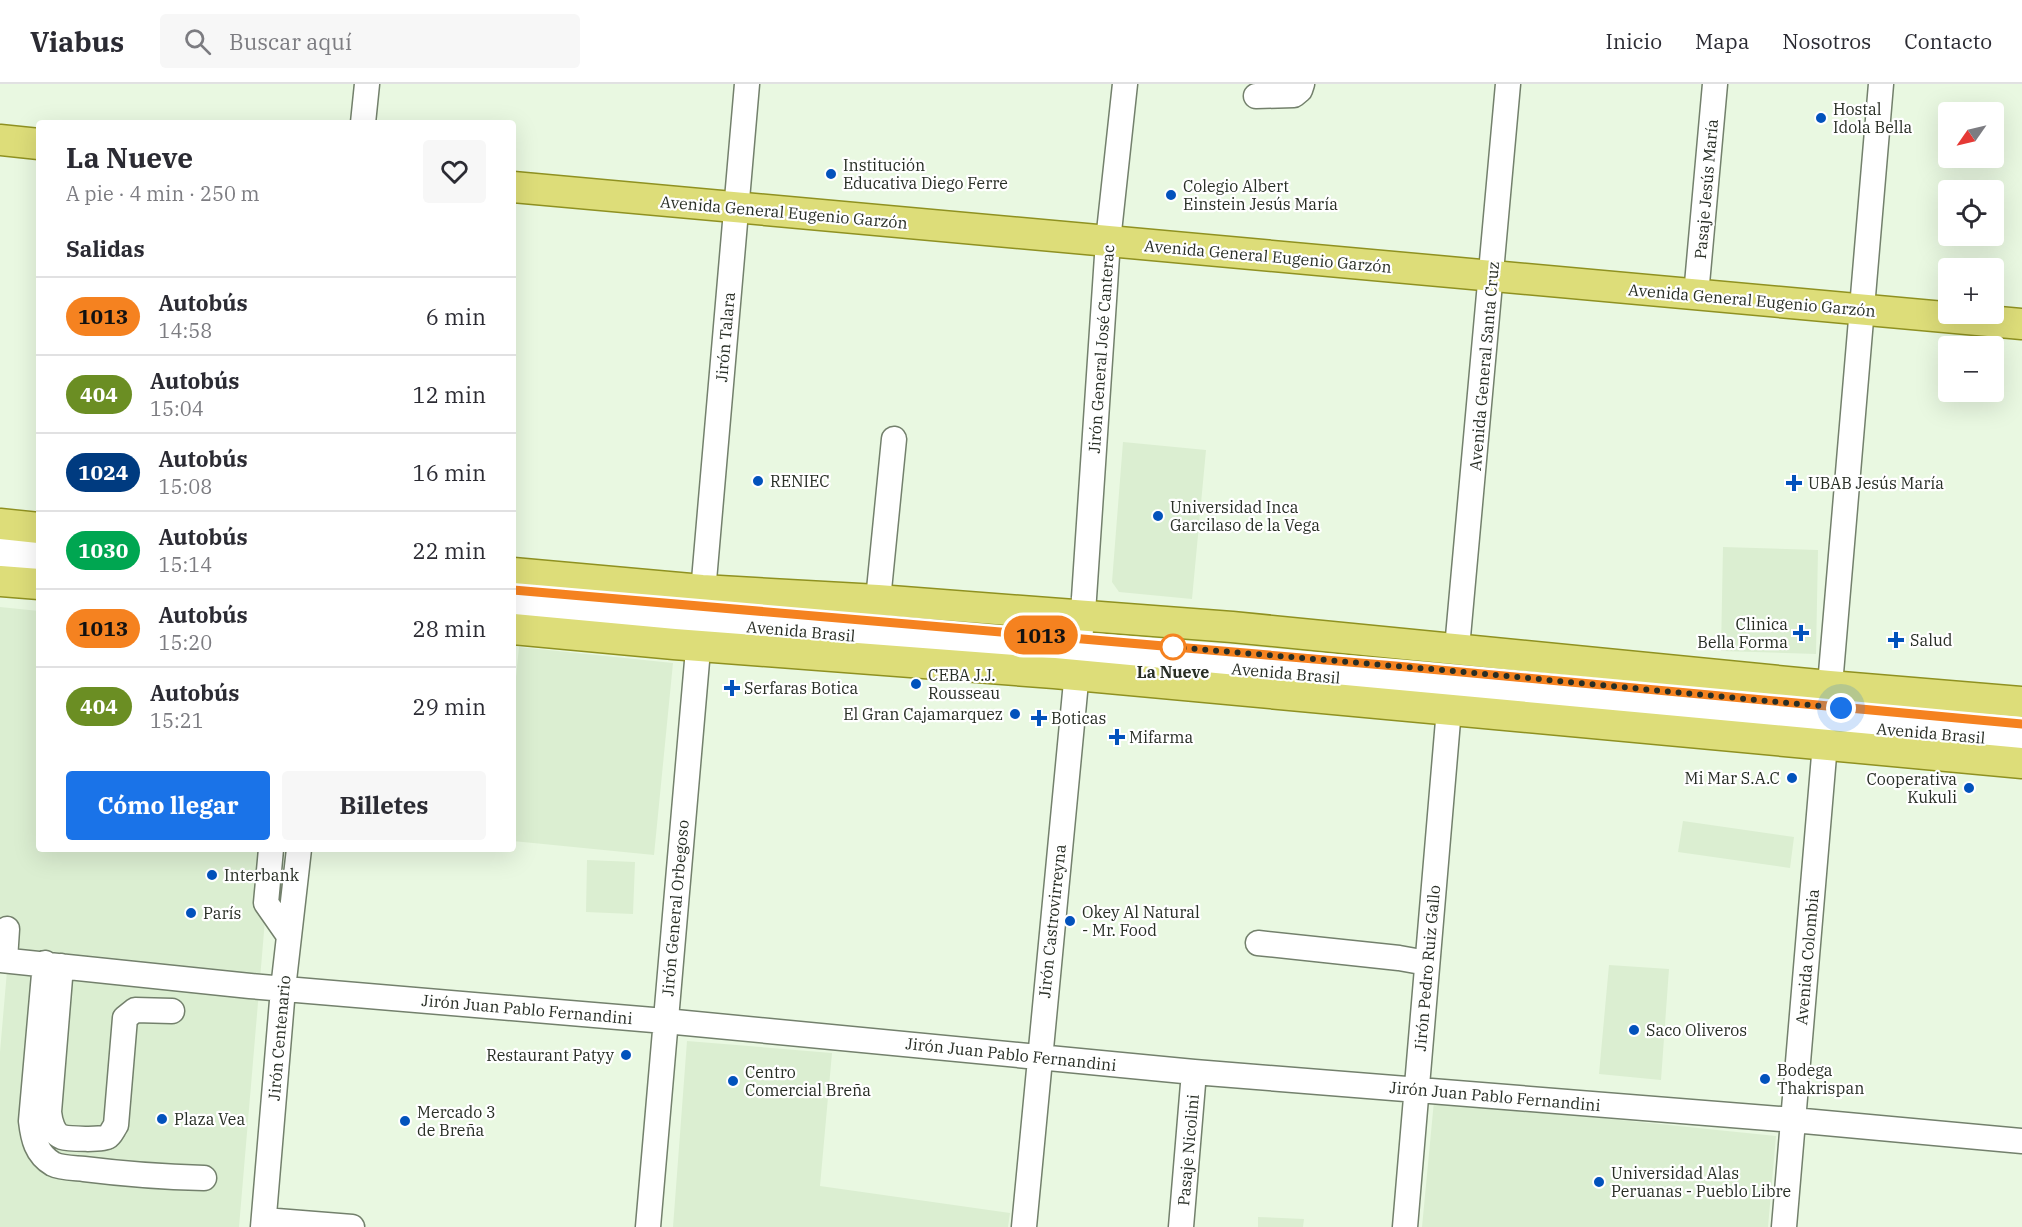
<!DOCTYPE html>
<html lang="es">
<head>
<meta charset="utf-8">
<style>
	body { margin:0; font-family:"IBM Plex Serif",serif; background:#f7f7f7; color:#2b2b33; height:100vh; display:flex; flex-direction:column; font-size:22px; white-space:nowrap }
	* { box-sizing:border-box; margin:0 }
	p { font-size:20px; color:#7c7c81 }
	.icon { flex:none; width:33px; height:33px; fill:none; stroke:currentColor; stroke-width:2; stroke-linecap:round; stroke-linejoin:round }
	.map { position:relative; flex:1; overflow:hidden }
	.panel { position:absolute; left:36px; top:36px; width:480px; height:732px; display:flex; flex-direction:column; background:#fff; border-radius:6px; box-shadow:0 6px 24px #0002 }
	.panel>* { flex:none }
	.badge { padding:0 12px; border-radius:20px; font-size:21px; line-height:39px }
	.needle { width:39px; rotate:236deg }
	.controls { position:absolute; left:1938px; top:18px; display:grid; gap:12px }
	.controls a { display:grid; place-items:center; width:66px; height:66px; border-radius:6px; background:#fff; box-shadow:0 6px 24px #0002; font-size:30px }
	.you { position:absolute; width:30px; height:30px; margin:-15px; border:4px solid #fff; border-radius:50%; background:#1a73e8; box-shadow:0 0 0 9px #1a73e833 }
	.map>.badge { position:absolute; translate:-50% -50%; box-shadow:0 0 0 3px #fff }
	h2 { padding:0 30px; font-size:22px; line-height:54px }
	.round { display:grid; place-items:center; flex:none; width:63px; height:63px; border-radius:6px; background:#f7f7f7 }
	.overview { display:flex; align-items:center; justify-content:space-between; height:102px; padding:0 30px }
	h1 { font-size:28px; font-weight:700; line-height:45px }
	.primary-button { display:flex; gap:12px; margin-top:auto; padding:12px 30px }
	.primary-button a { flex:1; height:69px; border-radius:6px; background:#1a73e8; color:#fff; font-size:24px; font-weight:700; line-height:69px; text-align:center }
	.primary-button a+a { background:#f7f7f7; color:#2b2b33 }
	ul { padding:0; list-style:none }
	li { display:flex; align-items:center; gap:18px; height:78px; padding:0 30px; border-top:2px solid #e1e1e2 }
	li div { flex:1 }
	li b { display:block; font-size:22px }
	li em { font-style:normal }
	li .badge { min-width:66px; font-weight:700; text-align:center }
	header { display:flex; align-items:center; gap:36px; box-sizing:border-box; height:84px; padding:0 30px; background:#fff; border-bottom:2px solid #e1e1e2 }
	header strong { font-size:28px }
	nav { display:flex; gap:33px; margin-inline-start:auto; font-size:21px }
	.search { width:420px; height:54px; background:#f7f7f7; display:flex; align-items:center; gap:15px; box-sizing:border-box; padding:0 21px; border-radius:6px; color:#7c7c81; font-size:22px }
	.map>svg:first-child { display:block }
	.built { fill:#dbeed1 }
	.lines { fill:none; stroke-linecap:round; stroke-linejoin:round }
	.minor-casing { stroke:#73806c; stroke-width:27 }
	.major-casing { stroke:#8f9121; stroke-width:33 }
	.minor { stroke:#fff; stroke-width:24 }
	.major { stroke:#dddd79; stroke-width:30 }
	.line-casing { stroke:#fff; stroke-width:14 }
	.line { stroke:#f58220; stroke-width:9 }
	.walk { stroke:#282e25; stroke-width:6; stroke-dasharray:0 10.8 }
	.poi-dot { fill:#0252bc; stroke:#fff; stroke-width:2 }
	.stop-dot { fill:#fff; stroke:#f58220; stroke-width:3 }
	.labels { text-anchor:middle; stroke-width:4.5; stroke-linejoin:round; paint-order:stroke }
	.poi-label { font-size:16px; fill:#282e25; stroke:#fff; text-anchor:start }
	.street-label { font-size:16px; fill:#282e25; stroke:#fff }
	.stop-label { font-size:16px; font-weight:bold; fill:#282e25; stroke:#fff }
</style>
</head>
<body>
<header>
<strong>Viabus</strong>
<div class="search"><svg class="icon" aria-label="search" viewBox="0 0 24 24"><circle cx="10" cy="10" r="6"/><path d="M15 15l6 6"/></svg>Buscar aquí</div>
<nav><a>Inicio</a><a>Mapa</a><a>Nosotros</a><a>Contacto</a></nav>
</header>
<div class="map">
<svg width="2022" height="1143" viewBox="0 0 2022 1143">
	<rect width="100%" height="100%" fill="#e9f8e1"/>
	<path class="built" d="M1123,358L1206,366L1192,515L1119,508L1112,498Z
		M1723,463L1818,466L1816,570L1721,567Z
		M0,523L39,527V765H271L239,1143H0V968L10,852L0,851Z
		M519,563L673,579L654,771L513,757V623Z
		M1683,737L1794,753L1790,784L1678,768Z
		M587,776L635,778L633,830L586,828Z
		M1609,881L1669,885L1661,996L1599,990Z
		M687,957L832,969L820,1102L1010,1129L1008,1143H673Z
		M1434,1017L1776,1052L1768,1143H1422Z
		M1258,1133L1304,1135L1303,1143H1258Z"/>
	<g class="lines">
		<defs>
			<path id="minor" d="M1256,12L1294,11L1300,6L1302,0
				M363,39L367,0
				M1696,211L1715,0
				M0,459L39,463
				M0,477L39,481
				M635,516L714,523
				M878,516L894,355
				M513,522L1078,570L2022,657
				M1457,564L1508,0
				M1917,631L2022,640
				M271,765L266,819L289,852
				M1258,859L1399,874L1427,879
				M0,876L250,902L665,937L1194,988L1793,1036L2022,1057
				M5,876L7,845
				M45,879L31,1037C33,1054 36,1070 53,1080C61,1084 75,1084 84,1085C124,1090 164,1093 204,1094
				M61,882L49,1028C50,1037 53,1050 62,1053C68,1055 103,1056 107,1053C111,1051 113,1045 116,1041L125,934L135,926L172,927
				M264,1136L352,1143
				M263,1143L283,905L299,765
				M648,1143L747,0
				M1024,1143L1084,514L1108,157L1125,0
				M1181,1143L1194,988
				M1405,1143L1449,625
				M1784,1143L1881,0"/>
			<path id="major" d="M0,56L39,60
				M513,103L2022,240
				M0,440L39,444
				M513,489L702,506L878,516L1232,543L1829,602L2022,618
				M0,497L39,500
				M513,545L674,560L1054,589L2022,679"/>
		</defs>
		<use href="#minor" class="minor-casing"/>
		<use href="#major" class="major-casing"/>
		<use href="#minor" class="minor"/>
		<use href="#major" class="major"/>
	</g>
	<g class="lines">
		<defs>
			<path id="line" d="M513,506L1407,583L2022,640"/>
		</defs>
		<use href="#line" class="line-casing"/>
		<use href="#line" class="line"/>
		<path class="walk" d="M1173,563L1454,587L1841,624"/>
	</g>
	<g class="poi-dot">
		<circle cx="1821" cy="34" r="6"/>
		<circle cx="831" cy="90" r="6"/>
		<circle cx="1171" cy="111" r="6"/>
		<circle cx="758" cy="397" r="6"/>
		<path d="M1791 390h6v6h6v6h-6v6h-6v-6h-6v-6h6z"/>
		<circle cx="1158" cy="432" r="6"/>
		<path d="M1798 540h6v6h6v6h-6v6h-6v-6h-6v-6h6z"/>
		<path d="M1893 547h6v6h6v6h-6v6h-6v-6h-6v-6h6z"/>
		<circle cx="916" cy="600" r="6"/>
		<path d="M729 595h6v6h6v6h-6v6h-6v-6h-6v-6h6z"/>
		<circle cx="1015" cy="630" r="6"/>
		<path d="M1036 625h6v6h6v6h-6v6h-6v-6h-6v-6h6z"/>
		<path d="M1114 644h6v6h6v6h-6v6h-6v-6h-6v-6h6z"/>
		<circle cx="1792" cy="694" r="6"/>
		<circle cx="1969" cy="704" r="6"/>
		<circle cx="212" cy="791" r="6"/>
		<circle cx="191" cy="829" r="6"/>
		<circle cx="1070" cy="837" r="6"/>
		<circle cx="1634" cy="946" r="6"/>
		<circle cx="626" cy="971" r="6"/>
		<circle cx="1765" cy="995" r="6"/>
		<circle cx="733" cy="997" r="6"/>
		<circle cx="162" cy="1035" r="6"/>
		<circle cx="405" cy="1037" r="6"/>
		<circle cx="1599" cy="1098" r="6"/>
	</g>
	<circle class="stop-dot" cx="1173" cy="563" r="12"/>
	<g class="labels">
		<g class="poi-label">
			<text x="1833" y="31">Hostal<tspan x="1833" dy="18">Idola Bella</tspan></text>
			<text x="843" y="87">Institución<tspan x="843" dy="18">Educativa Diego Ferre</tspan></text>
			<text x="1183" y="108">Colegio Albert<tspan x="1183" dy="18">Einstein Jesús María</tspan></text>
			<text x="770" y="403">RENIEC</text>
			<text x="1808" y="405">UBAB Jesús María</text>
			<text x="1170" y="429">Universidad Inca<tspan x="1170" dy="18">Garcilaso de la Vega</tspan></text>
			<text x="1788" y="546" text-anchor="end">Clinica<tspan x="1788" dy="18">Bella Forma</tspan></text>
			<text x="1910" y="562">Salud</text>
			<text x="928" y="597">CEBA J.J.<tspan x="928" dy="18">Rousseau</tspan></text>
			<text x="744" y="610">Serfaras Botica</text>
			<text x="1003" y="636" text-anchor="end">El Gran Cajamarquez</text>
			<text x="1051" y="640">Boticas</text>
			<text x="1129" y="659">Mifarma</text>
			<text x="1780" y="700" text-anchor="end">Mi Mar S.A.C</text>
			<text x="1957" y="701" text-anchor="end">Cooperativa<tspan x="1957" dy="18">Kukuli</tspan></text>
			<text x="224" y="797">Interbank</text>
			<text x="1082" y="834">Okey Al Natural<tspan x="1082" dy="18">- Mr. Food</tspan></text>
			<text x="203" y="835">París</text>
			<text x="1646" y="952">Saco Oliveros</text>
			<text x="614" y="977" text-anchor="end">Restaurant Patyy</text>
			<text x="1777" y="992">Bodega<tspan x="1777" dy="18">Thakrispan</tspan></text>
			<text x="745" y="994">Centro<tspan x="745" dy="18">Comercial Breña</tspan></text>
			<text x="417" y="1034">Mercado 3<tspan x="417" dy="18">de Breña</tspan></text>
			<text x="174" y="1041">Plaza Vea</text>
			<text x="1611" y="1095">Universidad Alas<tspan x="1611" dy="18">Peruanas - Pueblo Libre</tspan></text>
		</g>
		<g class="street-label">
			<text transform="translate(1706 105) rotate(-85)" y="6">Pasaje Jesús María</text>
			<text transform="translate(784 128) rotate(5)" y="6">Avenida General Eugenio Garzón</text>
			<text transform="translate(1268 172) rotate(5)" y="6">Avenida General Eugenio Garzón</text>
			<text transform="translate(1752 216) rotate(5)" y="6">Avenida General Eugenio Garzón</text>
			<text transform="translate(725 253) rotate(-85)" y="6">Jirón Talara</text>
			<text transform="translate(1101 265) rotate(-86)" y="6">Jirón General José Canterac</text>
			<text transform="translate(1484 282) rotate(-85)" y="6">Avenida General Santa Cruz</text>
			<text transform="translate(801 547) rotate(5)" y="6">Avenida Brasil</text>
			<text transform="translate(1286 589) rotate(5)" y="6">Avenida Brasil</text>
			<text transform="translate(1931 649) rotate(5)" y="6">Avenida Brasil</text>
			<text transform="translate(675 824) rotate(-85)" y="6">Jirón General Orbegoso</text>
			<text transform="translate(1052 837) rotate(-84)" y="6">Jirón Castrovirreyna</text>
			<text transform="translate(1807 873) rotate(-85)" y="6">Avenida Colombia</text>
			<text transform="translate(1427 884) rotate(-85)" y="6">Jirón Pedro Ruiz Gallo</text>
			<text transform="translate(527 925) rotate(5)" y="6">Jirón Juan Pablo Fernandini</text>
			<text transform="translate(279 954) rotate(-85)" y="6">Jirón Centenario</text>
			<text transform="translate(1011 970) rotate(6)" y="6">Jirón Juan Pablo Fernandini</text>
			<text transform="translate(1495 1012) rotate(5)" y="6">Jirón Juan Pablo Fernandini</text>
			<text transform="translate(1188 1066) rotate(-85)" y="6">Pasaje Nicolini</text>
		</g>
		<g class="stop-label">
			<text x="1173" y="594">La Nueve</text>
		</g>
	</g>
</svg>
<div class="controls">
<a><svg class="needle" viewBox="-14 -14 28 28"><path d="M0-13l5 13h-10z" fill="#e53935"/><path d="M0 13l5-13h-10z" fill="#7c7c81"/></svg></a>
<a><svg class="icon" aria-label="locate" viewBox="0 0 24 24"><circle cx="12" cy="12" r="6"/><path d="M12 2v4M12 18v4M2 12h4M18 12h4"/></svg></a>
<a>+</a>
<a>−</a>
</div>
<div class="you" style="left:1841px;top:624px"></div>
<b class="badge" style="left:1041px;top:551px;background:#f58220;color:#111">1013</b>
<section class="panel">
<div class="overview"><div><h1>La Nueve</h1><p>A pie · 4 min · 250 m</p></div><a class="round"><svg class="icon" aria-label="heart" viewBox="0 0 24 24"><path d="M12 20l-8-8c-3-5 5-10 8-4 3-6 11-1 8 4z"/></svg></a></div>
<h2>Salidas</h2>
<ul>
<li><span class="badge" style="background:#f58220;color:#111">1013</span><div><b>Autobús</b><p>14:58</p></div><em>6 min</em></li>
<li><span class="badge" style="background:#6b8e23;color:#fff">404</span><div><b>Autobús</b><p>15:04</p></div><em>12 min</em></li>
<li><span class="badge" style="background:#003b80;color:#fff">1024</span><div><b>Autobús</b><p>15:08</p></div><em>16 min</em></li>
<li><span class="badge" style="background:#00a651;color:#fff">1030</span><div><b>Autobús</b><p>15:14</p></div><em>22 min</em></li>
<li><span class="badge" style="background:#f58220;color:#111">1013</span><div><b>Autobús</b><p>15:20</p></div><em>28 min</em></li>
<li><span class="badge" style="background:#6b8e23;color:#fff">404</span><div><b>Autobús</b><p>15:21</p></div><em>29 min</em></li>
</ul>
<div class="primary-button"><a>Cómo llegar</a><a>Billetes</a></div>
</section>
</div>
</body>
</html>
